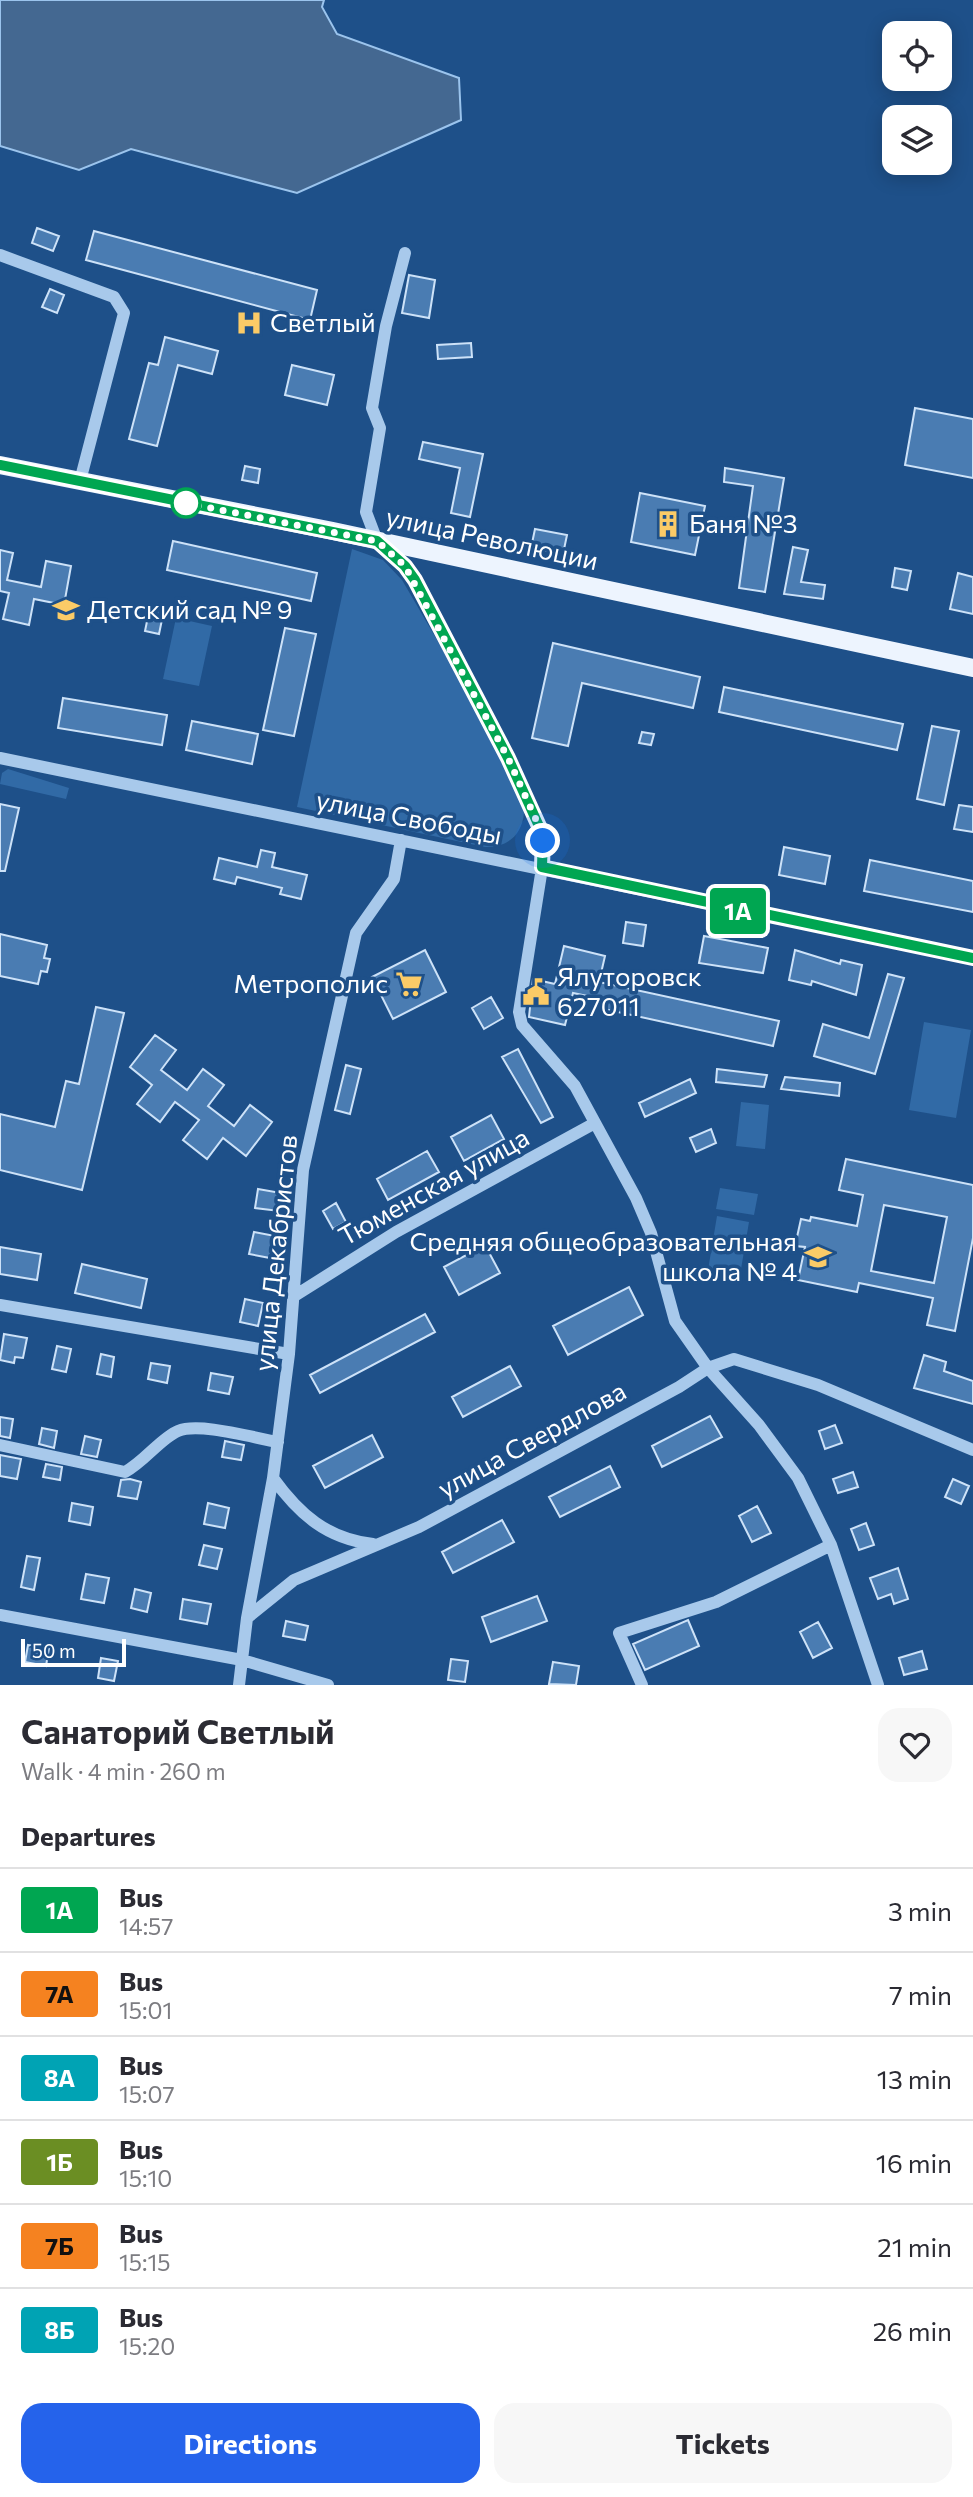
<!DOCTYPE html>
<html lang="en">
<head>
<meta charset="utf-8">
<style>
	body { margin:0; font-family:Commissioner,sans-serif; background:#f7f7f7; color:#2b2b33; height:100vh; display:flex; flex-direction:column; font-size:26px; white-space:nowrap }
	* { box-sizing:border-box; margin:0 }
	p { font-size:23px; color:#7c7c81 }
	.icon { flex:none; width:38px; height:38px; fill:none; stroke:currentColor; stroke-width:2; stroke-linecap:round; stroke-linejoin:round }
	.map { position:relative; height:1685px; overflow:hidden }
	.panel { display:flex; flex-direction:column; background:#fff; flex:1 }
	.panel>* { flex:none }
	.badge { padding:0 14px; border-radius:5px; font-size:24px; line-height:46px }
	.fabs { position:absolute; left:882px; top:21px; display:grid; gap:14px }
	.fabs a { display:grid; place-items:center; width:70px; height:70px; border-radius:14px; background:#fff; box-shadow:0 4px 18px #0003; font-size:35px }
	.scale { position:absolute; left:21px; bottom:18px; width:105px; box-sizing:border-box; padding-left:7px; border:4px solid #fff; border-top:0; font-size:19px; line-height:24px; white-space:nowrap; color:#fff; -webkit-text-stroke:5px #1e5089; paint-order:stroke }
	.you { position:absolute; width:35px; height:35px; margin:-18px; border:5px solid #fff; border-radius:50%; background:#1a73e8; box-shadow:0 0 0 10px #1a73e833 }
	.map>.badge { position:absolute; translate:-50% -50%; box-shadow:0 0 0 4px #fff }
	h2 { padding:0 21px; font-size:26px; line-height:63px }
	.round { display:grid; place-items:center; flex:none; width:74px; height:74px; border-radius:21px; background:#f7f7f7 }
	.headline { display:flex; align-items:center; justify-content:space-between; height:119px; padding:0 21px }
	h1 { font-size:33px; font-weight:700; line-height:52px }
	.button { display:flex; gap:14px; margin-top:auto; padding:14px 21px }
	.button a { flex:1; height:80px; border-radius:21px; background:#2563eb; color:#fff; font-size:28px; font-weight:700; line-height:80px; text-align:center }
	.button a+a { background:#f7f7f7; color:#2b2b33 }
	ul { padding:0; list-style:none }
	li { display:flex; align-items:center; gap:21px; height:84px; padding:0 21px; border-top:2px solid #e1e1e2 }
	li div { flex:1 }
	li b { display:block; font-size:26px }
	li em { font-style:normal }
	li .badge { min-width:77px; font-weight:700; text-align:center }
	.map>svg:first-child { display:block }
	.green { fill:#316aa6 }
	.water { fill:#446891; stroke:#9bc4ed; stroke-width:2 }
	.building { fill:#4a7cb2; stroke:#cde2f8; stroke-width:2; fill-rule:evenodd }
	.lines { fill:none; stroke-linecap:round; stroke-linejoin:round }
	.minor { stroke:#a8c9eb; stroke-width:12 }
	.major { stroke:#edf4fe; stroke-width:18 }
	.line-casing { stroke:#fff; stroke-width:16 }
	.line { stroke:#00a651; stroke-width:10 }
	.walk { stroke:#fff; stroke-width:7; stroke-dasharray:0 12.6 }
	.stop-dot { fill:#fff; stroke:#00a651; stroke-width:3.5 }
	.labels { text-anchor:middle; stroke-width:7; stroke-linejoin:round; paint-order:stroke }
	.poi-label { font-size:26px; fill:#fff; stroke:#1e5089; text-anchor:start }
	.street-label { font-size:26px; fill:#fff; stroke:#1e5089 }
</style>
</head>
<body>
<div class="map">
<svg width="973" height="1685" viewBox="0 0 973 1685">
	<rect width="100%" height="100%" fill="#1e5089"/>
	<path class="green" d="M352,549L383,560L402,580C422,614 525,787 524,813C522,836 506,848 485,847L297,807Z
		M176,618L212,626L199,686L163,679Z
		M8,769L69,788L66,799L0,784L2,773Z
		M924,1022L971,1030L956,1118L909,1110Z
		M741,1102L769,1105L765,1149L736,1146Z
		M720,1188L758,1194L754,1215L716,1209Z
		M717,1216L749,1222L739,1281L707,1276Z"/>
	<path class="water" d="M0,0H324L322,7L337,34L459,78L461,120L297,193L131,149L79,170L0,146Z"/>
	<path class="building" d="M37,228L59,236L53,251L32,243Z
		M94,231L317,290L310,320L86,260Z
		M409,275L435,280L429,318L402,313Z
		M50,289L64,295L57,313L42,307Z
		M165,337L218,351L212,374L178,365L157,446L129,439L149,363L158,365Z
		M471,343L472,357L438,359L437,345Z
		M292,365L334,375L327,405L285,395Z
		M915,408L973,419V478L905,465Z
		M423,442L483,454L470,517L451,513L460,468L419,459Z
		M245,466L260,469L258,483L242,480Z
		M725,468L784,478L765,592L739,588L753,486L724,482Z
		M640,493L705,506L695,555L631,542Z
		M535,529L567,535L563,554L531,548Z
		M173,541L317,573L311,601L167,570Z
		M793,547L808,550L801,582L825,585L823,599L784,594Z
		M0,550L13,553L7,580L41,587L46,561L71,566L64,605L34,599L29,625L3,619L9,593L0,591Z
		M895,568L911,571L907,590L892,587Z
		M958,573L973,577V614L950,609Z
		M150,607L164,610L159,634L145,631Z
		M285,628L316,634L294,736L263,730Z
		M553,643L700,677L693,708L582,683L568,746L532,738Z
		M724,687L903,724L897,750L719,712Z
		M63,698L167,715L162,745L58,728Z
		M192,721L258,734L252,764L186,750Z
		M932,726L959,731L944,805L917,799Z
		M642,732L654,734L651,745L639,743Z
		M0,804L19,808L5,871H0Z
		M959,805L973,807V832L954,829Z
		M784,847L830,856L825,884L779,875Z
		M261,850L275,853L272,867L307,875L301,899L280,894L282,888L237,877L235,884L214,879L219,858L257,867Z
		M870,860L973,881V912L864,891Z
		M626,922L646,925L643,946L623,943Z
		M0,934L47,945L44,958L50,959L47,972L41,971L38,984L0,976Z
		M704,936L768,948L763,973L699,963Z
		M564,946L605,956L599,982L779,1021L773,1046L595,1007L597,998L573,993L565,1025L529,1017L533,979L555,984Z
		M425,950L446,992L393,1019L372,977Z
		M795,950L840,964L841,960L862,965L856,995L812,981L811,985L789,980Z
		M888,974L904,978L875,1074L814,1056L823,1024L869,1038Z
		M491,997L503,1018L484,1029L472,1008Z
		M96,1007L124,1013L82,1190L0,1170V1114L55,1127L66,1081L79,1084Z
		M155,1035L176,1050L161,1070L187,1090L203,1069L224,1085L208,1106L234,1126L250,1105L272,1122L246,1156L223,1138L207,1159L183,1140L199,1120L175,1102L160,1122L137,1104L152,1085L130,1067Z
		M518,1049L553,1117L541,1123L502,1057Z
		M346,1065L361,1069L350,1114L335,1110Z
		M717,1069L767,1075L764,1087L716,1082Z
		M785,1077L840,1083L839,1096L781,1089Z
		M690,1079L696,1093L645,1117L639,1103Z
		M491,1115L504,1139L464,1161L451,1137Z
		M711,1129L716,1143L696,1152L690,1138Z
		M427,1151L439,1172L388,1200L377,1179Z
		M846,1159L973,1185V1238L955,1331L927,1325L933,1298L859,1283L857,1292L798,1280L805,1247L795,1246L801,1219L810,1221L811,1217L857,1226L863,1195L839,1190ZM884,1205L947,1217L934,1283L871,1271Z
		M258,1189L281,1193L279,1211L255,1208Z
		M336,1203L346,1222L333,1229L323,1211Z
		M254,1232L275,1236L270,1258L249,1254Z
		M485,1245L500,1273L459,1295L444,1267Z
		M0,1247L41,1254L37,1280L0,1274Z
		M82,1264L147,1279L141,1308L75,1293Z
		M629,1287L643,1315L568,1355L553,1326Z
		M245,1299L263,1303L258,1326L240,1322Z
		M425,1314L435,1332L320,1393L310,1375Z
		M4,1334L27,1338L23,1358L15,1357L14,1363L0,1360Z
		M57,1346L71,1349L66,1372L52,1369Z
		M101,1354L114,1357L111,1377L97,1374Z
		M924,1355L946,1362L944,1371L973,1381V1404L914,1388Z
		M151,1363L170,1366L167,1383L148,1379Z
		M510,1366L521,1386L463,1417L452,1397Z
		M211,1373L233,1377L229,1394L208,1390Z
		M710,1416L722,1437L662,1467L652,1446Z
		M0,1417L13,1419L10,1438L0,1436Z
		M835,1425L842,1443L825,1449L819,1431Z
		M42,1428L57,1431L54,1448L39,1444Z
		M372,1435L383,1457L325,1488L313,1466Z
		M85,1436L101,1440L97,1457L81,1454Z
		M225,1441L244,1445L241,1460L222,1457Z
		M0,1455L21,1459L17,1479L0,1476Z
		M46,1464L62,1467L60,1480L43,1477Z
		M610,1466L620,1487L560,1517L549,1497Z
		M853,1472L858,1487L838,1493L833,1479Z
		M130,1479L141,1482L137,1499L118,1496L121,1480Z
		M953,1479L969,1486L961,1504L945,1497Z
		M72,1503L93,1507L90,1525L69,1521Z
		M208,1503L229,1508L225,1528L204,1524Z
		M757,1506L771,1533L752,1542L739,1516Z
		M502,1520L514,1542L453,1573L442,1552Z
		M866,1523L874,1545L859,1550L851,1529Z
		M204,1545L222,1549L217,1569L199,1565Z
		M27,1556L40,1558L34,1590L21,1587Z
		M898,1568L908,1599L894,1604L891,1594L878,1599L870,1578Z
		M86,1574L109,1578L104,1603L81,1599Z
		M135,1589L151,1593L147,1612L131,1608Z
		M537,1596L547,1621L491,1642L482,1617Z
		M183,1599L211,1604L207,1624L180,1619Z
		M688,1620L699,1646L645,1670L633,1644Z
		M286,1621L308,1626L305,1640L283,1636Z
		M818,1622L832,1648L813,1658L800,1632Z
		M28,1645L49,1648L46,1666L25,1662Z
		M922,1651L927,1669L904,1675L899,1658Z
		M101,1658L118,1661L114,1681L98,1678Z
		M451,1659L468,1661L465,1682L448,1680Z
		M553,1662L579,1666L576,1685L549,1684Z"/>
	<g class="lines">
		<path class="minor" d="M405,253L386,326L372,408L380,428L366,512L377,541L405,566L415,580L508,758L543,835L542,868L519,1012L522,1025L575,1086L636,1198L651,1233L675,1321L708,1368L759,1425L798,1478L831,1545L878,1685
			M0,255L114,297L124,313L80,481
			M0,758L973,958
			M296,1295L396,1232L595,1123
			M0,1305L289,1354
			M0,1445L125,1472C144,1462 161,1438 178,1431C199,1422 254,1438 278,1442
			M273,1478C299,1514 327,1539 373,1544
			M0,1615L242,1660L328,1685
			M247,1618L294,1580L419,1527L679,1387L708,1368L734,1359L818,1385L973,1450
			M239,1685L247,1618L273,1478L289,1354L303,1170L356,933L394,879L401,840
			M642,1685L619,1633L716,1602L831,1545"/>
		<path class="major" d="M0,465L333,531L973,668"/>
	</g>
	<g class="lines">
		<defs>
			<path id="line" d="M0,465L377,541L405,566L415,580L508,758L543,835L542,867L973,958"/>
		</defs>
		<use href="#line" class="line-casing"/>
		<use href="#line" class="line"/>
		<path class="walk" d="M186,503L377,541L405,566L508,758L543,835V841"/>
	</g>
	<defs>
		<symbol id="hospital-bare" viewBox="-9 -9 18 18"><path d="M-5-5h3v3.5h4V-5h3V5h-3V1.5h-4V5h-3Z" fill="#fbcb67" stroke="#1e5089" stroke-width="2.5" paint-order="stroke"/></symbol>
		<symbol id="building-bare" viewBox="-9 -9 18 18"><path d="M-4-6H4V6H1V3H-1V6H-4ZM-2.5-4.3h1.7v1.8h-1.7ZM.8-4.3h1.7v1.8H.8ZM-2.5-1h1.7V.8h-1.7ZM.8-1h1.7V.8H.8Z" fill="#fbcb67" stroke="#1e5089" stroke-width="2.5" paint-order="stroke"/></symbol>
		<symbol id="school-bare" viewBox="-9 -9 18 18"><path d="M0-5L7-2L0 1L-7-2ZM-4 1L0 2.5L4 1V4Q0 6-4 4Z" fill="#fbcb67" stroke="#1e5089" stroke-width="2.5" paint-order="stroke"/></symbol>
		<symbol id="supermarket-bare" viewBox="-9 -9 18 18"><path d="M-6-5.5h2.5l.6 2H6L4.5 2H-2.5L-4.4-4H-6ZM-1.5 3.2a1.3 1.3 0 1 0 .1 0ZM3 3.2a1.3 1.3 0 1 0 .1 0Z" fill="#fbcb67" stroke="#1e5089" stroke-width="2.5" paint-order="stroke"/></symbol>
		<symbol id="civic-bare" viewBox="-9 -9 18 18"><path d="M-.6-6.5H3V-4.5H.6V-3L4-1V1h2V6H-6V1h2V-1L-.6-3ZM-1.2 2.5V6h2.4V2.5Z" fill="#fbcb67" stroke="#1e5089" stroke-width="2.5" paint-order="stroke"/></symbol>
	</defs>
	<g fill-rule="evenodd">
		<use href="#hospital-bare" x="230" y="304" width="38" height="38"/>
		<use href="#building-bare" x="649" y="505" width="38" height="38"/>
		<use href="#school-bare" x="47" y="591" width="38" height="38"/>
		<use href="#supermarket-bare" x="390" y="965" width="38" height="38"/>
		<use href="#civic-bare" x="517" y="973" width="38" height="38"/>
		<use href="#school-bare" x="799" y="1238" width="38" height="38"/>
	</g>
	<circle class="stop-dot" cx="186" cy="503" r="14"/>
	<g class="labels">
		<g class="poi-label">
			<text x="270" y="332">Светлый</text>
			<text x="689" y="533">Баня №3</text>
			<text x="87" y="619">Детский сад № 9</text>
			<text x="557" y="986">Ялуторовск<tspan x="557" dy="30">627011</tspan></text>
			<text x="388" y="993" text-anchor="end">Метрополис</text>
			<text x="797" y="1251" text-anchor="end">Средняя общеобразовательная<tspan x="797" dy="30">школа № 4</tspan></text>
		</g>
		<g class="street-label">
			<text transform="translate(492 539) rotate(12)" y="9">улица Революции</text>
			<text transform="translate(409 818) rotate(11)" y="9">улица Свободы</text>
			<text transform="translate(434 1187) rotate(-29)" y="9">Тюменская улица</text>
			<text transform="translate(276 1253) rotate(-84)" y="9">улица Декабристов</text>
			<text transform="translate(532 1440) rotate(-29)" y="9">улица Свердлова</text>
		</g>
	</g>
</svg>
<div class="fabs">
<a><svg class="icon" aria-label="locate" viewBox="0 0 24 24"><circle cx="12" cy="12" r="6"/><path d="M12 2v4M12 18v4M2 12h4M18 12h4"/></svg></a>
<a><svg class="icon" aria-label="layers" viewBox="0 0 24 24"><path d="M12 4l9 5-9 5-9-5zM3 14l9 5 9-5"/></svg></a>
</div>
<div class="scale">50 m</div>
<div class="you" style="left:543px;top:841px"></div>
<b class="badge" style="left:738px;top:911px;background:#00a651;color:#fff">1А</b>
</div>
<section class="panel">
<div class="headline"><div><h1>Санаторий Светлый</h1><p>Walk · 4 min · 260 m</p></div><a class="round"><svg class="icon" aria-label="heart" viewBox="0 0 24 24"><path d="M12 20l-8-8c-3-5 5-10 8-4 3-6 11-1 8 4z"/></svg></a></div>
<h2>Departures</h2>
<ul>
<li><span class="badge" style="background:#00a651;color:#fff">1А</span><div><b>Bus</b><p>14:57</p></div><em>3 min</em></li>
<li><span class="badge" style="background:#f58220;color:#111">7А</span><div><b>Bus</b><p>15:01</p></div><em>7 min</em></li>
<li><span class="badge" style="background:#00a3b4;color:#fff">8А</span><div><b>Bus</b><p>15:07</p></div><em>13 min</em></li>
<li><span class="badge" style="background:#6b8e23;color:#fff">1Б</span><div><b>Bus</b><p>15:10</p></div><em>16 min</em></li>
<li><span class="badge" style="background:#f58220;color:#111">7Б</span><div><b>Bus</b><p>15:15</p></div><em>21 min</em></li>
<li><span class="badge" style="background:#00a3b4;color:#fff">8Б</span><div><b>Bus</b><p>15:20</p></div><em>26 min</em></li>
</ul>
<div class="button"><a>Directions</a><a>Tickets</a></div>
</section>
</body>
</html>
